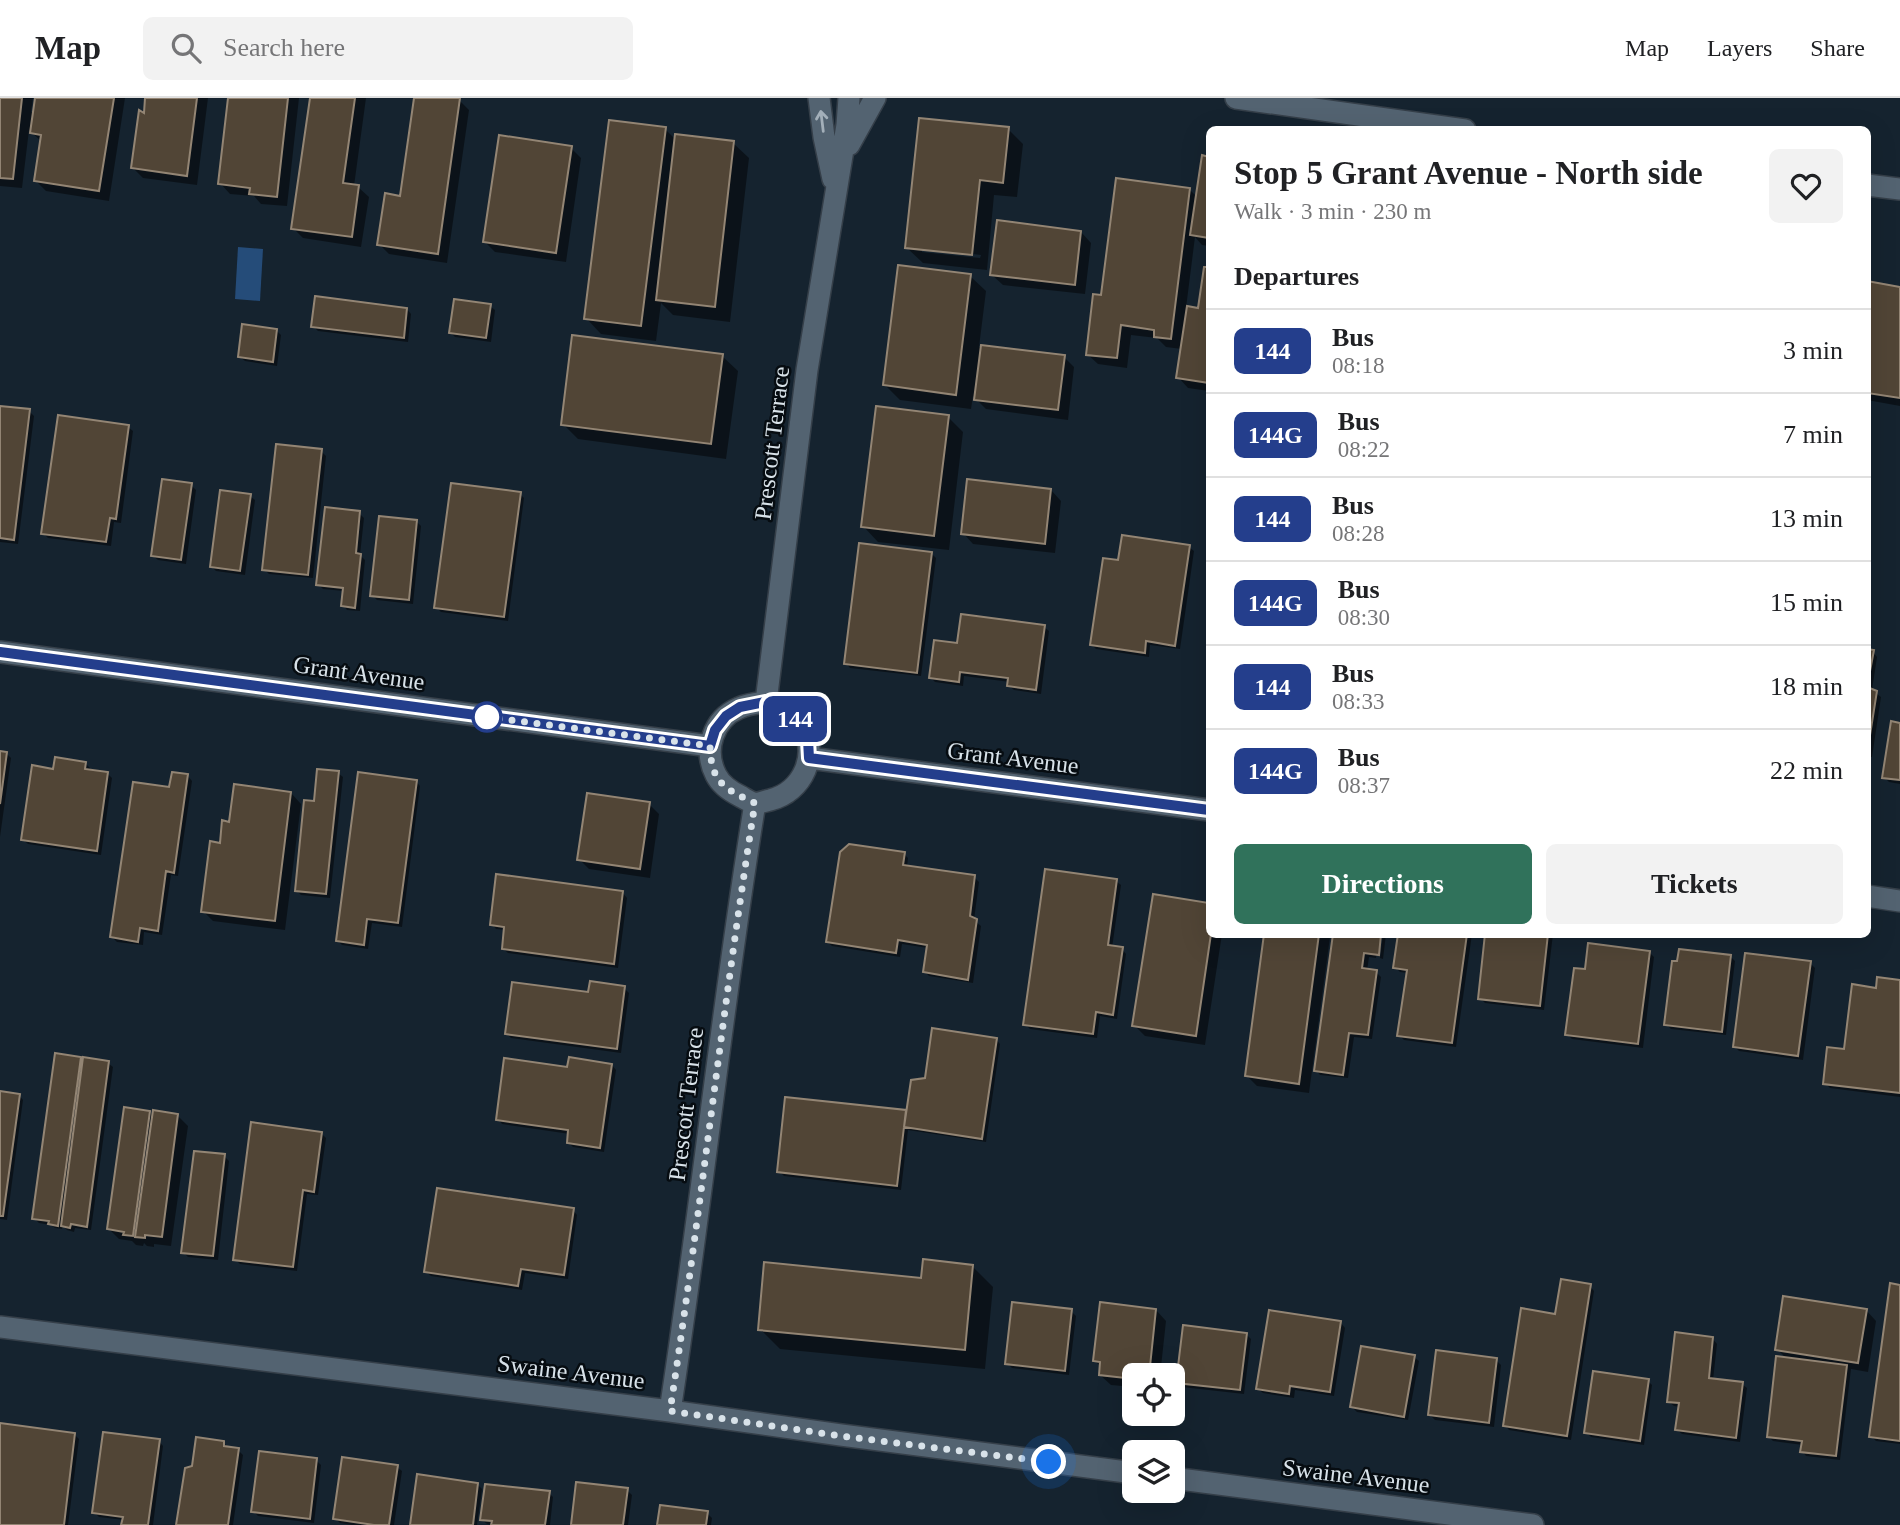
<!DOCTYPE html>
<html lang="en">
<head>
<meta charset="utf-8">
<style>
	body { margin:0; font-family:"Times New Roman",serif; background:#f2f2f2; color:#202124; height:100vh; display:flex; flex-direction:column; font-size:26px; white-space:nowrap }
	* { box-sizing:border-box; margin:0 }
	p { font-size:23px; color:#757577 }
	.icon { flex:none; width:38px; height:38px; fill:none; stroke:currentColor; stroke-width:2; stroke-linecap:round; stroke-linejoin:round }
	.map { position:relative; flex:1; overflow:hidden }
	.panel { position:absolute; left:1206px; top:28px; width:665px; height:812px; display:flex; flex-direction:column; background:#fff; border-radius:10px; box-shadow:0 7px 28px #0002 }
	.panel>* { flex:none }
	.badge { padding:0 14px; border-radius:10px; font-size:24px; line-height:46px }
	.tools { position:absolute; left:1122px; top:1265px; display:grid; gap:14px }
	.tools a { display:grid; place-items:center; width:63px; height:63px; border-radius:10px; background:#fff; box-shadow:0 7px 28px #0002; font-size:35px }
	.you { position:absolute; width:35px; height:35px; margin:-18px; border:5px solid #fff; border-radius:50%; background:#1a73e8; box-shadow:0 0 0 10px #1a73e833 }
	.map>.badge { position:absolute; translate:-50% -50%; box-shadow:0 0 0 4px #fff }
	h2 { padding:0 28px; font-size:26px; line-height:63px }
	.round { display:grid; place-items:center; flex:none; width:74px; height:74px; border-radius:10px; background:#f2f2f2 }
	.head { display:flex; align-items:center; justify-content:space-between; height:119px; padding:0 28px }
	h1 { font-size:33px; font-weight:700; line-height:52px }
	.primary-button { display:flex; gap:14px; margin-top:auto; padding:14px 28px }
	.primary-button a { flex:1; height:80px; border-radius:10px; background:#30725b; color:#fff; font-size:28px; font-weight:700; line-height:80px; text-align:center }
	.primary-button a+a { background:#f2f2f2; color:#202124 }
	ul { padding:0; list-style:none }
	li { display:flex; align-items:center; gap:21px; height:84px; padding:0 28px; border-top:2px solid #e0e0e0 }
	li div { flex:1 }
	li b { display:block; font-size:26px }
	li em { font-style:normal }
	li .badge { min-width:77px; font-weight:700; text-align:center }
	header { display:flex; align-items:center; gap:42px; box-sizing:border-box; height:98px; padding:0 35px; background:#fff; border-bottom:2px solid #e0e0e0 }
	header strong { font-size:33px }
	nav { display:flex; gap:38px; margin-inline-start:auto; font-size:24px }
	.search { width:490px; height:63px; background:#f2f2f2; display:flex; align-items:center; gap:18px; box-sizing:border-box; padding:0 24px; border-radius:10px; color:#757577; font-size:26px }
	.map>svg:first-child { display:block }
	.water { fill:#254c79 }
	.shadow { fill:#0007; fill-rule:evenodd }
	.building { fill:#514536; stroke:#938574; stroke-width:2 }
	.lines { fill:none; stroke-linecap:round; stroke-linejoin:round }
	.street-casing { stroke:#353f49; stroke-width:24 }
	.street { stroke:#536371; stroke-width:21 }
	.oneway { stroke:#a3afb9 }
	.line-casing { stroke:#fff; stroke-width:16 }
	.line { stroke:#243e8c; stroke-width:10 }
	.walk { stroke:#d8e2e9; stroke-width:7; stroke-dasharray:0 12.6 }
	.stop-dot { fill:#fff; stroke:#243e8c; stroke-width:3.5 }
	.labels { text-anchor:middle; stroke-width:5; stroke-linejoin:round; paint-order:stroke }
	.street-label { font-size:24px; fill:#d8e2e9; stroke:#060c11 }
</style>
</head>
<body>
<header>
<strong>Map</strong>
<div class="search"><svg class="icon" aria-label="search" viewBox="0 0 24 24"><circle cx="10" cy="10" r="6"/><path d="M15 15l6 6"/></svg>Search here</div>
<nav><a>Map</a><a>Layers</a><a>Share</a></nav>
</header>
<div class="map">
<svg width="1900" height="1427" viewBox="0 0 1900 1427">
	<rect width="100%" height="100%" fill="#15232f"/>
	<path class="water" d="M238,149L263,151L260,203L235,201Z"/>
	<path class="shadow" d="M0,0H33L31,14L35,15L37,0H125L109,103L46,93L36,83L42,44L29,32L22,90L0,88Z
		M147,0H208L197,87L143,80L133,70Z
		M229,0H299L287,108L261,106L254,98L230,96L220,85Z
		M311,0H366L354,88L358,89L369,99L361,149L303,140L293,130Z
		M416,0L459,2L469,12L447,165L389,156L379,146L402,100Z
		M665,31L676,42L733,45L749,60L730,224L673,217L661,205L656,243L601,236L586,220Z
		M1008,31L1023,46L1017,99L994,97L987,172L923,165L907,150ZM922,150L981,157L980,160L922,154Z
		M571,50L581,60L566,164L495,154L484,143Z
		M1203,59L1209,60V148L1202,147L1195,139L1186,210L1200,212L1206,171H1209V293L1188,290L1178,279L1182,251L1166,249L1157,240L1131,237L1127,270L1098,266L1087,256L1102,199L1189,91L1197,99Z
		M1081,134L1091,145L1085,196L1003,187L992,177Z
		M970,178L986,193L979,249L1064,259L1074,269L1068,322L986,311L973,298L971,311L900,302L885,287Z
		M1867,185L1900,190V308L1867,302Z
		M490,208L495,212L491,244L455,239L451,235Z
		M407,211L411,216L408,244L318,233L313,228Z
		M276,232L281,237L277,268L245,263L240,259Z
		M722,258L738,273L726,361L578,341L563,326Z
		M0,310L29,313L34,318L18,446L0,444Z
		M948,319L963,334L949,452L878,444L863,428Z
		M128,329L133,333L121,425L114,424L111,448L48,440L43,435Z
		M321,353L326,358L313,480L269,476L264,471Z
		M191,387L196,392L186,466L158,462L153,458Z
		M1051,392L1061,403L1055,455L973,446L963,435Z
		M520,396L524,400L508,523L441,514L436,509Z
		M250,398L255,402L245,477L216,473L211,468Z
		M359,415L364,420L360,457L365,462L360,513L347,512L343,507L344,493L323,491L318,486Z
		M417,424L421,428L413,506L377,502L372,497Z
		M1189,449L1194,453L1180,551L1150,547L1149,559L1096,551L1092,547Z
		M931,455L936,460L921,578L850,570L846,565Z
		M1044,529L1049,533L1041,596L1014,592L1009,588L1010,584L964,578L963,588L935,584L931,580L958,547Z
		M1867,553L1873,554L1877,559L1872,592L1881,599L1872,659H1867Z
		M1900,626V686L1889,684L1884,679Z
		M0,655L7,656L11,660L0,739Z
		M85,665L90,670V673L107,675L112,680L101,757L28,746L23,742L54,673Z
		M338,675L343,679L330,800L301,797L296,792L316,705Z
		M188,678L192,683L178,778L171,777L162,837L144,834L143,847L117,844L112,839L171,691Z
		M416,683L420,688L402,829L372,825L368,851L342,847L337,842Z
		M291,695L301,706L285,832L213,823L203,813L221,747Z
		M649,706L659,716L650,780L589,771L579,761Z
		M904,756L908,760L907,769L974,779L979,784L974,822L981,828L973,885L929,878L925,874L928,850L902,846L900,859L832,848L827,844Z
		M1116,783L1121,787L1112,850L1122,851L1126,856L1117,921L1100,918L1097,940L1030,931L1025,926Z
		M623,795L627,800L618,870L508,855L503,851L506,832L496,831L492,826Z
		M1154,798L1209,807V836H1222L1205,947L1145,938L1134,927Z
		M1266,836H1328L1330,839L1309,995L1257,988L1247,978Z
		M1335,836H1380L1376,860L1369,859L1367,873L1376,874L1381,879L1372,941L1354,939L1348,980L1320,977L1316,972Z
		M1383,836H1386L1383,861L1380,860Z
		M1400,836H1472L1456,949L1404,942L1399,937L1408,875L1400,874L1395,869Z
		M1487,836H1553L1544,912L1485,905L1480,900Z
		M1649,854L1654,859L1643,950L1572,941L1567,936L1587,873Z
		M1730,858L1735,863L1726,937L1671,931L1666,926Z
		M1810,865L1815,870L1803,962L1739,953L1735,949Z
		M1900,883V999L1830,990L1825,985L1845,953L1877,891Z
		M624,890L629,895L621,955L511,940L507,936L590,896Z
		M996,941L1000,946L986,1044L908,1032L901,1092L784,1078L779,1073L787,1001L908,1014L927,981Z
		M80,961L84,965H108L113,969L91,1132L75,1130L74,1134L67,1132L63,1128L62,1131L55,1130L51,1127L39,1125L34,1120Z
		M612,967L616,972L604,1054L573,1049L568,1044L570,1036L502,1026L498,1021L569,970Z
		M0,995L19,997L23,1002L7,1122L0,1121Z
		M150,1014L153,1018H178L188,1028L171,1148L154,1146V1149L147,1148L144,1145L143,1148L136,1147L132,1143L119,1141L109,1131Z
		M321,1035L326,1040L318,1097L307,1096L297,1173L240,1166L235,1161Z
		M224,1058L229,1063L218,1162L188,1159L183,1154Z
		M573,1112L577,1117L568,1181L525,1175L522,1192L431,1178L426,1174Z
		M972,1168L993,1189L985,1271L780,1251L760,1231L922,1182Z
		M1590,1188L1594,1193L1571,1342L1509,1332L1505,1327L1556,1218Z
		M1900,1189V1346L1876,1343L1871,1338Z
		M1156,1212L1166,1223L1160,1278H1134V1289L1111,1287L1100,1277L1101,1269L1095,1263Z
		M1866,1212L1876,1223L1868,1274L1851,1271L1840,1362L1806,1358L1802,1353L1803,1347L1773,1343L1768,1338L1787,1261L1777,1251Z
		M1071,1213L1076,1218L1069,1277L1012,1270L1007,1265Z
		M1341,1225L1345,1230L1334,1298L1295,1292L1294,1300L1263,1295L1258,1291Z
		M1246,1236L1251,1241L1244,1296L1182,1289L1178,1284Z
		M1713,1241L1717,1246L1713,1282L1742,1286L1747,1290L1740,1344L1682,1336L1677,1332L1680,1309L1674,1308L1669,1304Z
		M1414,1259L1419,1263L1408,1322L1357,1314L1352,1309Z
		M1496,1262L1501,1267L1494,1329L1435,1322L1430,1317Z
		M1648,1283L1652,1287L1644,1347L1591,1339L1586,1334Z
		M74,1336L79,1341L68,1427H0V1339Z
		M159,1343L163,1348L153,1427H123L124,1422L99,1419L94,1414Z
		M223,1344L228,1349L238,1352L243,1357L233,1427H178Z
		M316,1362L321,1367L314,1425L258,1418L253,1413Z
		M397,1369L402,1373L394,1427H352L340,1425L335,1420Z
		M478,1387L482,1391L477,1427H412Z
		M627,1392L632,1397L628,1427H573Z
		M549,1395L553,1399L550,1427H493L487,1426L482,1422Z
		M707,1415L712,1420L711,1427H659Z"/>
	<path class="building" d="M0,0H22L13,81L0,80Z
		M35,0H114L99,93L34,83L41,37L30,35Z
		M145,0H197L187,78L131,70L139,12L144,15Z
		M228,0H288L277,99L249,96L250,90L218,86Z
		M310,0H355L343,85L359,87L352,139L291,131Z
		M414,0H460L438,156L377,147L385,95L400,98Z
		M919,20L1009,29L1003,85L980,82L972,157L905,150Z
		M609,22L666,29L641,228L584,221Z
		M675,36L734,43L715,209L656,202Z
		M499,37L572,48L556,155L483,144Z
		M1202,57L1209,59V140L1190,137Z
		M1116,80L1190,90L1171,241L1154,239V232L1121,227L1117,260L1086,257L1093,196L1101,197Z
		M997,122L1081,133L1075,187L990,177Z
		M898,167L971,176L956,297L883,287Z
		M1204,169H1209V285L1176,280L1187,208L1198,210Z
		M1867,183L1900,189V300L1867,295Z
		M315,198L407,210L404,240L311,229Z
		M454,201L491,206L486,240L449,235Z
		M242,226L277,231L273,264L238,259Z
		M572,237L723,256L711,346L561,327Z
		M981,247L1065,257L1058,312L974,302Z
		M0,308L30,311L14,442L0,440Z
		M876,308L949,317L934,438L861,429Z
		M58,317L129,327L116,421L110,420L106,444L41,436Z
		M276,346L322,351L308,477L262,472Z
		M162,381L192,385L181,462L151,458Z
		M967,381L1051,391L1045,446L961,436Z
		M451,385L521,394L504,519L434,510Z
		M220,392L251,396L240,473L210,469Z
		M325,409L360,413L356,455L361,456L355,510L341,508L343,490L316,487Z
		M379,418L417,422L409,502L370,498Z
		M1122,437L1190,447L1175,548L1146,543L1145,555L1090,547L1103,460L1118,462Z
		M859,445L932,454L917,575L844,566Z
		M961,516L1045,527L1036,592L1007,588L1008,580L960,574L959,584L929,580L934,542L957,545Z
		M1867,551L1874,552L1867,589L1877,593L1867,656Z
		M1891,623L1900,625V682L1882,680Z
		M0,653L7,654L0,706Z
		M55,659L86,664L85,671L108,674L97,753L21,742L32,667L53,671Z
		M317,671L339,673L326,796L295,793L304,702L314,703Z
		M172,674L188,676L174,775L166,773L158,833L140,830L138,844L110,839L133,684L169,689Z
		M358,674L417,682L398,825L367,821L364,847L336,843Z
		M234,686L291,694L275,823L201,814L210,743L220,745L222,722L229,724Z
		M587,695L650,704L640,771L577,762Z
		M849,746L905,754L903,767L975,777L970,818L977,821L968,882L923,874L927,847L898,842L896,855L826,844L840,754Z
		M1045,771L1117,781L1108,847L1123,849L1113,917L1096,914L1093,936L1023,927Z
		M496,776L623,793L614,866L502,851L504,829L490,827Z
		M1153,796L1209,805V836H1211L1196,938L1132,928Z
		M1264,836H1319L1299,986L1245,978Z
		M1333,836H1381L1379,857L1364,855L1362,870L1377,872L1368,937L1349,935L1343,977L1314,973Z
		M1398,836H1467L1452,945L1397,938L1407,872L1393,870Z
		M1485,836H1548L1540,908L1478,901Z
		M1588,845L1650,853L1638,946L1565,937L1574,870L1585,871Z
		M1679,851L1731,857L1722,934L1664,927L1672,863H1677Z
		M1745,855L1811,863L1798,958L1733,949Z
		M1877,879L1900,882V995L1823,986L1827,949L1844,951L1852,886L1876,890Z
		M590,883L625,888L617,951L505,936L512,884L588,894Z
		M932,930L997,940L982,1041L904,1029L911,982L925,980Z
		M55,955L81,959L58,1128L48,1126L49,1123L32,1121Z
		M83,959L109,963L87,1129L71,1126L70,1130L61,1128Z
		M569,959L612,966L600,1050L567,1045L568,1032L496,1022L504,960L567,969Z
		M0,993L20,996L3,1118H0Z
		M785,999L906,1012L897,1088L777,1074Z
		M124,1009L150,1013L133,1138L123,1137L124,1134L107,1131Z
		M153,1012L178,1016L162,1139L145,1137V1140L135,1139Z
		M251,1024L322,1034L314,1094L303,1092L293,1169L233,1162Z
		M194,1053L225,1056L213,1158L181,1155Z
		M437,1090L574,1110L564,1177L521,1171L518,1188L424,1174Z
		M923,1161L973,1167L965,1252L758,1232L764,1164L921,1180Z
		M1561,1181L1591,1186L1567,1338L1503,1328L1521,1210L1555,1216Z
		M1890,1185L1900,1187V1343L1869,1339Z
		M1783,1198L1867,1211L1858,1265L1775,1252Z
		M1012,1204L1072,1211L1065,1273L1005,1266Z
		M1100,1204L1156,1211L1149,1278H1134V1281L1099,1277L1100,1264L1093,1263Z
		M1269,1212L1341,1223L1330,1294L1290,1288L1289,1296L1256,1291Z
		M1183,1227L1247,1235L1240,1292L1176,1285Z
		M1675,1234L1713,1239L1709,1280L1743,1284L1736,1340L1675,1332L1679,1305L1667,1304Z
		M1361,1248L1415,1257L1404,1319L1350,1309Z
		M1436,1252L1497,1260L1489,1325L1428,1317Z
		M1776,1258L1847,1267L1836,1358L1800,1354L1802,1343L1767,1339Z
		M1593,1273L1649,1281L1640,1343L1584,1335Z
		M0,1325L75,1335L64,1427H0Z
		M103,1334L160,1341L148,1427H121L123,1419L92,1415Z
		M196,1339L224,1343V1348L239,1350L228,1427H176L185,1370L192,1368Z
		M259,1353L317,1360L310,1421L251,1414Z
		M342,1359L398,1367L389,1427H374L333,1421Z
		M417,1376L478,1385L473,1427H410Z
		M576,1384L628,1390L623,1427H571Z
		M485,1386L550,1393L545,1427H491L492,1423L480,1422Z
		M660,1407L708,1413L706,1427H657Z"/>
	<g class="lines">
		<defs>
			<path id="street" d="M819,0L824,39L833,81
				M1236,0L1465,32
				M849,47L875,0
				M1867,87L1900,91
				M0,554L710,648
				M766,604L807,272L847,27L849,0
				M766,604C779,609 792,614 801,627C820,656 803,694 770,702C765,703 758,706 754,705C749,704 744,700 740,698C730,693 721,687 716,677C703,652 713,621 739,610C747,606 757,605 766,604Z
				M809,660L1209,712
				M1867,798L1900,803
				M0,1229L670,1313L841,1337L1134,1375
				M670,1313C701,1111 722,907 755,705
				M1172,1380L1533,1427"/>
		</defs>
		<use href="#street" class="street-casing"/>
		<use href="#street" class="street"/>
	</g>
	<defs><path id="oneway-shaft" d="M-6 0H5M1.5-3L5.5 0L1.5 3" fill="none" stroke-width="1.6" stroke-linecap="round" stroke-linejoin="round" transform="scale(1.75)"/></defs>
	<use class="oneway" href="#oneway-shaft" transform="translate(822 23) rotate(-97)"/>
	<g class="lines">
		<defs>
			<path id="line" d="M0,554L710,648L715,632L726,618L740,609L765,604L789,614L801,627L808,642L809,660L1209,712"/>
		</defs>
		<use href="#line" class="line-casing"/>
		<use href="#line" class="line"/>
		<path class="walk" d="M487,619L710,648C711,685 725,691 755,705C723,907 701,1111 670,1313L841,1338L1049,1364"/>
	</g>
	<circle class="stop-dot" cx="487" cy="619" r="14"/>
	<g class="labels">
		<g class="street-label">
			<text transform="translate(772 345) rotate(-83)" y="8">Prescott Terrace</text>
			<text transform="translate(359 575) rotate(8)" y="8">Grant Avenue</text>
			<text transform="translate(1013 660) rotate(7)" y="8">Grant Avenue</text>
			<text transform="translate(686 1006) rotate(-83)" y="8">Prescott Terrace</text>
			<text transform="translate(571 1274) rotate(7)" y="8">Swaine Avenue</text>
			<text transform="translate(1356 1378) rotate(7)" y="8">Swaine Avenue</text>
		</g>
	</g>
</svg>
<div class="tools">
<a><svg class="icon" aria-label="locate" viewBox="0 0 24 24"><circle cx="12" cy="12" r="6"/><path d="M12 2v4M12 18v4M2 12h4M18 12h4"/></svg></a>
<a><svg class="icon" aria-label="layers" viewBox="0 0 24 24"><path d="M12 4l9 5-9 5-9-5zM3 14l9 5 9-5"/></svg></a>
</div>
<div class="you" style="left:1049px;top:1364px"></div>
<b class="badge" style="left:795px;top:621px;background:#243e8c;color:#fff">144</b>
<section class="panel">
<div class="head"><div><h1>Stop 5 Grant Avenue - North side</h1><p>Walk · 3 min · 230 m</p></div><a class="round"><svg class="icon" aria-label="heart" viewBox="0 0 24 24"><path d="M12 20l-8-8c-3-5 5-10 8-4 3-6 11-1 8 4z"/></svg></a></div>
<h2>Departures</h2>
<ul>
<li><span class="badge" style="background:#243e8c;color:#fff">144</span><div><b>Bus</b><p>08:18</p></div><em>3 min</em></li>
<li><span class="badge" style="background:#243e8c;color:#fff">144G</span><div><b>Bus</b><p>08:22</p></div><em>7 min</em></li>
<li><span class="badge" style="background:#243e8c;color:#fff">144</span><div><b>Bus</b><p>08:28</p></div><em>13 min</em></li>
<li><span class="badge" style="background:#243e8c;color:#fff">144G</span><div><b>Bus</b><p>08:30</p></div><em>15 min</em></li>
<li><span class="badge" style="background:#243e8c;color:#fff">144</span><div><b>Bus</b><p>08:33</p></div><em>18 min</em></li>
<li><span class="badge" style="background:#243e8c;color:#fff">144G</span><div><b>Bus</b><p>08:37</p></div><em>22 min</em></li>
</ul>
<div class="primary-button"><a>Directions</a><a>Tickets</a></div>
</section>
</div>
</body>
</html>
